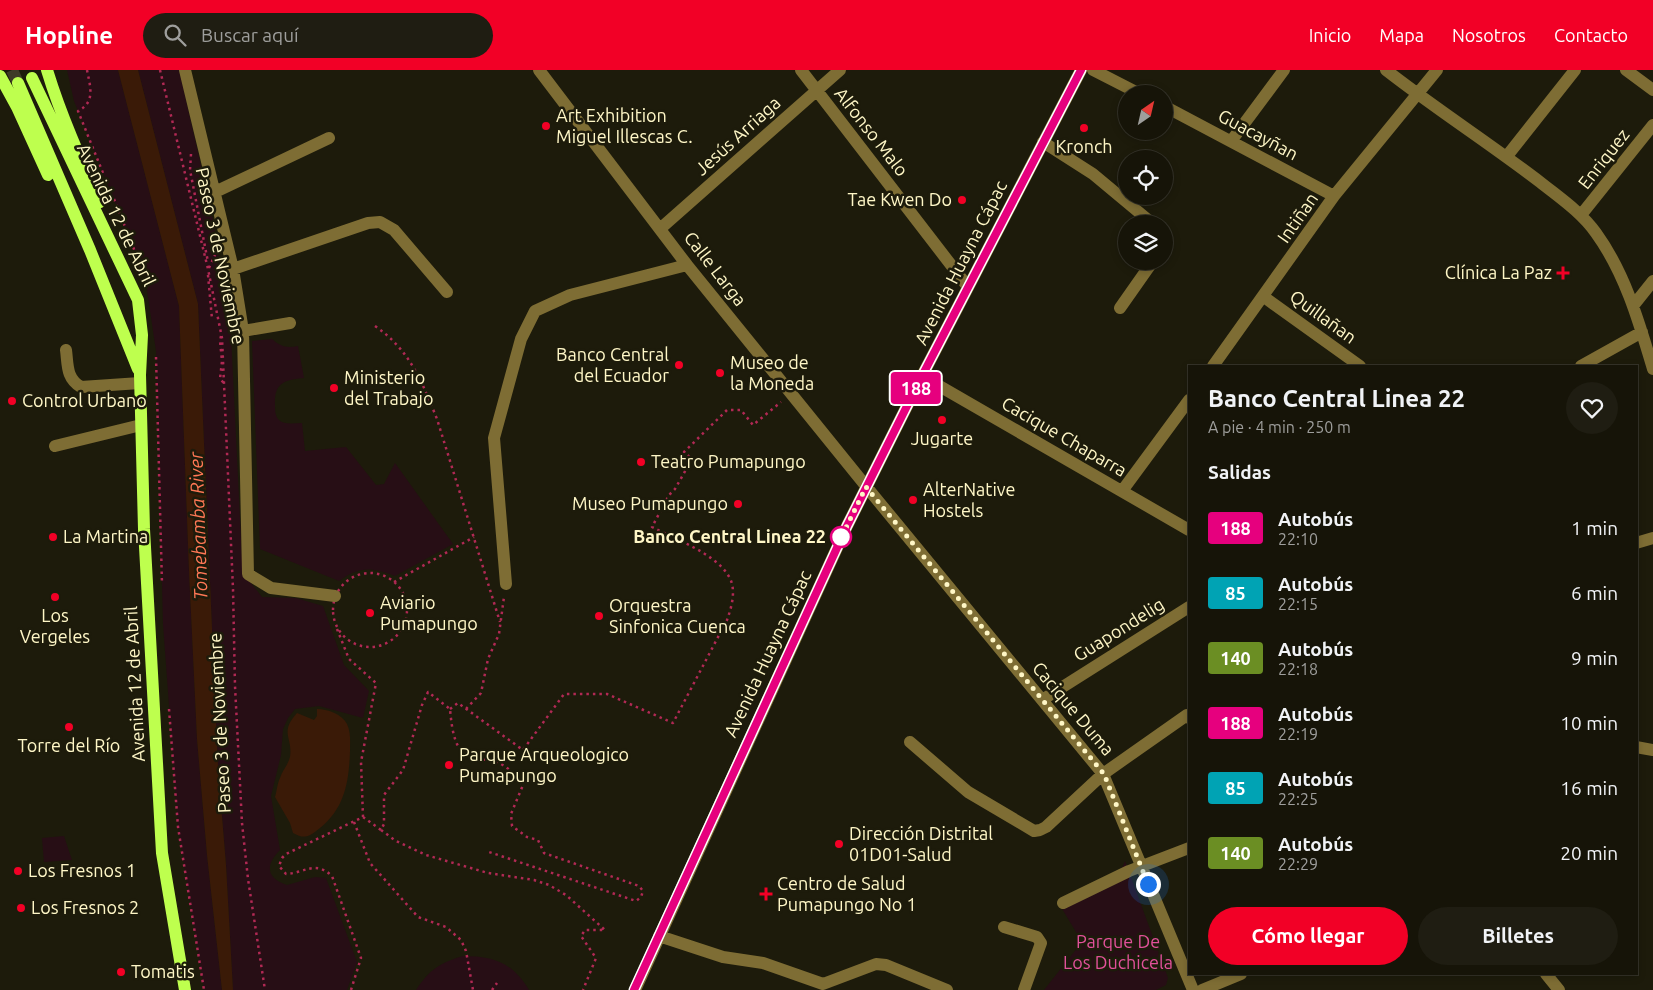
<!DOCTYPE html>
<html lang="es">
<head>
<meta charset="utf-8">
<style>
	body { margin:0; font-family:Ubuntu,sans-serif; background:#1f1d12; color:#f1f3f6; height:100vh; display:flex; flex-direction:column; font-size:19px; white-space:nowrap }
	* { box-sizing:border-box; margin:0 }
	p { font-size:16px; color:#9e9e9c }
	.icon { flex:none; width:28px; height:28px; fill:none; stroke:currentColor; stroke-width:2; stroke-linecap:round; stroke-linejoin:round }
	.map { position:relative; flex:1; overflow:hidden }
	.side { position:absolute; left:1188px; top:295px; width:450px; height:610px; display:flex; flex-direction:column; background:#161408; border-radius:0px; box-shadow:0 2px 8px #0003,0 0 0 1px #353329 }
	.side>* { flex:none }
	.badge { padding:0 10px; border-radius:4px; font-size:18px; line-height:32px }
	.needle { width:32px; rotate:34deg }
	.fabs { position:absolute; left:1118px; top:15px; display:grid; gap:10px }
	.fabs a { display:grid; place-items:center; width:55px; height:55px; border-radius:50%; background:#161408; box-shadow:0 2px 8px #0003,0 0 0 1px #353329; font-size:25px }
	.you { position:absolute; width:25px; height:25px; margin:-12px; border:4px solid #fff; border-radius:50%; background:#1a73e8; box-shadow:0 0 0 8px #1a73e833 }
	.map>.badge { position:absolute; translate:-50% -50%; box-shadow:0 0 0 2px #fff }
	h2 { padding:0 20px; font-size:19px; line-height:45px }
	.round { display:grid; place-items:center; flex:none; width:52px; height:52px; border-radius:26px; background:#1f1d12 }
	.head { display:flex; align-items:center; justify-content:space-between; height:85px; padding:0 20px }
	h1 { font-size:24px; font-weight:700; line-height:38px }
	.cta { display:flex; gap:10px; margin-top:auto; padding:10px 20px }
	.cta a { flex:1; height:58px; border-radius:30px; background:#f20026; color:#fff; font-size:20px; font-weight:700; line-height:58px; text-align:center }
	.cta a+a { background:#1f1d12; color:#f1f3f6 }
	ul { padding:0; list-style:none }
	li { display:flex; align-items:center; gap:15px; height:65px; padding:0 20px }
	li div { flex:1 }
	li b { display:block; font-size:19px }
	li em { font-style:normal }
	li .badge { min-width:55px; font-weight:700; text-align:center }
	header { display:flex; align-items:center; gap:30px; box-sizing:border-box; height:70px; padding:0 25px; background:#f20026; color:#fff }
	header strong { font-size:24px }
	nav { display:flex; gap:28px; margin-inline-start:auto; font-size:18px }
	.search { width:350px; height:45px; background:#1f1d12; display:flex; align-items:center; gap:12px; box-sizing:border-box; padding:0 18px; border-radius:28px; color:#9e9e9c; font-size:19px }
	.map>svg:first-child { display:block }
	.green { fill:#270e15 }
	.water { fill:#3a1a07 }
	.lines { fill:none; stroke-linecap:round; stroke-linejoin:round }
	.major-tunnel { stroke:#3f3c27; stroke-width:12; stroke-dasharray:12 6; stroke-linecap:butt }
	.path { stroke:#b12954; stroke-width:2.5; stroke-dasharray:2.5 4; stroke-linecap:butt }
	.minor { stroke:#7e6d34; stroke-width:12 }
	.major { stroke:#beff4e; stroke-width:12 }
	.line-casing { stroke:#fff; stroke-width:11 }
	.line { stroke:#e6007e; stroke-width:8 }
	.walk { stroke:#fff7c7; stroke-width:5; stroke-dasharray:0 9 }
	.poi-dot { fill:#f20026; stroke:#1d1b0b; stroke-width:2 }
	.stop-dot { fill:#fff; stroke:#e6007e; stroke-width:2.5 }
	.labels { text-anchor:middle; stroke-width:5; stroke-linejoin:round; paint-order:stroke }
	.poi-label { font-size:18px; fill:#fff7c7; stroke:#1d1b0b; text-anchor:start }
	.street-label { font-size:18px; fill:#fff7c7; stroke:#1d1b0b }
	.stop-label { font-size:18px; font-weight:bold; fill:#fff7c7; stroke:#1d1b0b; text-anchor:end }
	.park-label { font-size:18px; fill:#e1519a; stroke:#1d1b0b }
	.water-label { font-size:19px; font-style:italic; fill:#ff7855; stroke:#1d1b0b }
</style>
</head>
<body>
<header>
<strong>Hopline</strong>
<div class="search"><svg class="icon" aria-label="search" viewBox="0 0 24 24"><circle cx="10" cy="10" r="6"/><path d="M15 15l6 6"/></svg>Buscar aquí</div>
<nav><a>Inicio</a><a>Mapa</a><a>Nosotros</a><a>Contacto</a></nav>
</header>
<div class="map">
<svg width="1653" height="920" viewBox="0 0 1653 920">
	<rect width="100%" height="100%" fill="#1d1b0b"/>
	<path class="green" d="M67,0H118L179,236L189,501L197,669L207,785L222,920H204L178,757L163,554L156,281L145,207L74,31Z
		M138,0H179L211,139L230,246L243,508H247L262,527L296,528L323,536L344,595L369,621L363,648L319,636L295,639L288,648L283,659L281,685L271,726L280,780C265,795 266,808 287,815L315,807L326,808L357,892L347,920H233L226,795L218,697L198,234Z
		M272,269C281,277 287,278 298,276L304,308C284,310 274,313 275,335C275,340 275,346 279,350C284,355 294,353 302,353L305,381L346,377L376,415L384,414L395,393L453,474L395,506C372,497 359,496 339,511L260,479L252,271Z
		M64,766L72,790L44,792L42,768Z
		M1125,791L1168,908L1166,915L1156,920H1044L1082,872L1058,832L1122,798Z
		M463,886C494,886 513,893 529,920H416C430,899 440,893 463,886Z"/>
	<path class="water" d="M118,0H138L198,234L218,697L226,795L233,920H222L207,785L197,669L189,501L179,236Z
		M317,639C327,639 342,644 347,654C351,662 350,673 350,681C349,711 345,738 320,758C310,766 305,770 293,763L290,753L275,727C277,721 277,714 280,708C282,701 288,695 290,687C293,667 279,663 297,643L314,650L317,646Z"/>
	<g class="lines">
		<path class="major-tunnel" d="M12,0L18,13"/>
		<path class="path" d="M87,0C90,16 96,32 78,41L103,103
			M160,0L208,199L222,268L233,519L235,616L242,753L248,809L265,920
			M191,84L190,100L208,192
			M114,129L145,207L146,214
			M209,198L215,185
			M208,205L212,249
			M375,256C410,280 422,312 437,349L500,552
			M221,266L220,271L222,291L220,309L224,313
			M156,287L162,514
			M333 540a37 37 0 1 1 74 0a37 37 0 1 1-74 0Z
			M394,512L474,467
			M337,559L349,589L376,613L361,692L363,747L286,784L282,788L279,796L286,804C305,803 315,790 332,806L361,888L351,920
			M169,639L178,757L204,920
			M450,639L458,633L523,680L564,624H607L673,653L727,550C732,536 737,518 728,505C714,483 675,469 652,457L669,425L675,419L692,389L684,382L727,340H741L753,355L781,332
			M466,639L481,623L488,589L499,564L504,527
			M363,747L381,760L384,754V725L403,700L422,635L428,622L450,639C451,650 453,672 461,680C474,694 484,687 497,692C508,697 516,705 523,715L511,744L512,756L527,767L538,770L544,783L639,816L643,821L641,827L636,831L486,781
			M354,752L370,793L418,847L446,857L461,870L466,881L473,920
			M381,760L396,771L426,785L488,803L534,810L549,815L566,825L605,860H585L581,866L596,888L583,920
			M492,920L497,913"/>
		<path class="minor" d="M185,0L233,199L243,261L248,504L271,518L335,526
			M539,0L687,195L874,426L1103,704L1193,920
			M801,0L968,217
			M1093,0L1140,24
			M1386,0C1436,39 1489,73 1540,112C1560,128 1581,142 1596,163C1625,203 1639,252 1653,299
			M1626,0L1653,20
			M1164,36L1334,126
			M1232,70L1284,0
			M1043,72L1093,104L1153,154
			M1507,86L1575,0
			M215,122L329,68
			M1581,145L1653,55
			M661,158L840,0
			M1164,162L1167,170L1164,176
			M233,199L368,153L380,152L394,160L447,222
			M1264,227L1360,296
			M1633,236L1653,211
			M1120,238L1153,191
			M243,261L290,253
			M66,280C68,295 66,308 81,317L140,313
			M1213,296L1334,126L1437,0
			M1581,296L1642,262
			M922,306L1189,460
			M55,376L141,355
			M1122,421L1189,330
			M1636,473L1653,468
			M506,514L494,368L521,269L535,241L570,225L687,195
			M1042,630L1189,537
			M910,672L968,722L1034,761L1040,760L1046,757L1103,704L1187,645L1189,648
			M1636,677L1653,680
			M1063,833L1129,801L1189,778
			M1004,857L1037,867L1041,873L1024,920
			M659,866L723,887L763,893L823,914L876,894L886,895L947,920
			M1546,904L1559,920
			M635,920L847,456L922,306L1081,0
			M1202,920L1241,904"/>
		<path class="major" d="M47,0C61,46 80,88 100,132
			M0,6L17,37L48,105
			M32,8L138,230L142,265L140,305L144,459L162,783L185,920
			M18,13L90,180L138,299"/>
	</g>
	<g class="lines">
		<defs>
			<path id="line" d="M634,920L847,456L922,306L1081,0"/>
		</defs>
		<use href="#line" class="line-casing"/>
		<use href="#line" class="line"/>
		<path class="walk" d="M841,467L840,470L866,417L1104,704L1148,814"/>
	</g>
	<g class="poi-dot">
		<circle cx="546" cy="56" r="5"/>
		<circle cx="1084" cy="58" r="5"/>
		<circle cx="962" cy="130" r="5"/>
		<path d="M1560.5 195.5h5v5h5v5h-5v5h-5v-5h-5v-5h5z"/>
		<circle cx="679" cy="295" r="5"/>
		<circle cx="720" cy="303" r="5"/>
		<circle cx="334" cy="318" r="5"/>
		<circle cx="12" cy="331" r="5"/>
		<circle cx="942" cy="350" r="5"/>
		<circle cx="641" cy="392" r="5"/>
		<circle cx="913" cy="430" r="5"/>
		<circle cx="738" cy="434" r="5"/>
		<circle cx="53" cy="467" r="5"/>
		<circle cx="55" cy="527" r="5"/>
		<circle cx="370" cy="543" r="5"/>
		<circle cx="599" cy="546" r="5"/>
		<circle cx="69" cy="657" r="5"/>
		<circle cx="449" cy="695" r="5"/>
		<circle cx="839" cy="774" r="5"/>
		<circle cx="18" cy="801" r="5"/>
		<path d="M763.5 816.5h5v5h5v5h-5v5h-5v-5h-5v-5h5z"/>
		<circle cx="21" cy="838" r="5"/>
		<circle cx="121" cy="902" r="5"/>
	</g>
	<circle class="stop-dot" cx="841" cy="467" r="10"/>
	<g class="labels">
		<g class="poi-label">
			<text x="556" y="52">Art Exhibition<tspan x="556" dy="21">Miguel Illescas C.</tspan></text>
			<text x="1084" y="83" text-anchor="middle">Kronch</text>
			<text x="952" y="136" text-anchor="end">Tae Kwen Do</text>
			<text x="1552" y="209" text-anchor="end">Clínica La Paz</text>
			<text x="669" y="291" text-anchor="end">Banco Central<tspan x="669" dy="21">del Ecuador</tspan></text>
			<text x="730" y="299">Museo de<tspan x="730" dy="21">la Moneda</tspan></text>
			<text x="344" y="314">Ministerio<tspan x="344" dy="21">del Trabajo</tspan></text>
			<text x="22" y="337">Control Urbano</text>
			<text x="942" y="375" text-anchor="middle">Jugarte</text>
			<text x="651" y="398">Teatro Pumapungo</text>
			<text x="923" y="426">AlterNative<tspan x="923" dy="21">Hostels</tspan></text>
			<text x="728" y="440" text-anchor="end">Museo Pumapungo</text>
			<text x="63" y="473">La Martina</text>
			<text x="380" y="539">Aviario<tspan x="380" dy="21">Pumapungo</tspan></text>
			<text x="609" y="542">Orquestra<tspan x="609" dy="21">Sinfonica Cuenca</tspan></text>
			<text x="55" y="552" text-anchor="middle">Los<tspan x="55" dy="21">Vergeles</tspan></text>
			<text x="69" y="682" text-anchor="middle">Torre del Río</text>
			<text x="459" y="691">Parque Arqueologico<tspan x="459" dy="21">Pumapungo</tspan></text>
			<text x="849" y="770">Dirección Distrital<tspan x="849" dy="21">01D01-Salud</tspan></text>
			<text x="28" y="807">Los Fresnos 1</text>
			<text x="777" y="820">Centro de Salud<tspan x="777" dy="21">Pumapungo No 1</tspan></text>
			<text x="31" y="844">Los Fresnos 2</text>
			<text x="131" y="908">Tomatis</text>
		</g>
		<g class="street-label">
			<text transform="translate(871 62) rotate(52)" y="6">Alfonso Malo</text>
			<text transform="translate(1258 65) rotate(28)" y="6">Guacayñan</text>
			<text transform="translate(738 66) rotate(-42)" y="6">Jesús Arriaga</text>
			<text transform="translate(1604 89) rotate(-52)" y="6">Enriquez</text>
			<text transform="translate(116 145) rotate(64)" y="6">Avenida 12 de Abril</text>
			<text transform="translate(1298 148) rotate(-55)" y="6">Intiñan</text>
			<text transform="translate(220 186) rotate(78)" y="6">Paseo 3 de Noviembre</text>
			<text transform="translate(961 193) rotate(-63)" y="6">Avenida Huayna Cápac</text>
			<text transform="translate(715 199) rotate(52)" y="6">Calle Larga</text>
			<text transform="translate(1323 247) rotate(36)" y="6">Quillañan</text>
			<text transform="translate(1064 367) rotate(30)" y="6">Cacique Chaparra</text>
			<text transform="translate(1119 560) rotate(-32)" y="6">Guapondelig</text>
			<text transform="translate(768 584) rotate(-65)" y="6">Avenida Huayna Cápac</text>
			<text transform="translate(135 614) rotate(-93)" y="6">Avenida 12 de Abril</text>
			<text transform="translate(1073 639) rotate(50)" y="6">Cacique Duma</text>
			<text transform="translate(220 653) rotate(-93)" y="6">Paseo 3 de Noviembre</text>
		</g>
		<g class="stop-label">
			<text x="826" y="473">Banco Central Linea 22</text>
		</g>
		<g class="park-label">
			<text x="1118" y="878">Parque De<tspan x="1118" dy="21">Los Duchicela</tspan></text>
		</g>
		<g class="water-label">
			<text transform="translate(198 456) rotate(-92)" y="7">Tomebamba River</text>
		</g>
	</g>
</svg>
<div class="fabs">
<a><svg class="needle" viewBox="-14 -14 28 28"><path d="M0-13l5 13h-10z" fill="#e53935"/><path d="M0 13l5-13h-10z" fill="#9e9e9c"/></svg></a>
<a><svg class="icon" aria-label="locate" viewBox="0 0 24 24"><circle cx="12" cy="12" r="6"/><path d="M12 2v4M12 18v4M2 12h4M18 12h4"/></svg></a>
<a><svg class="icon" aria-label="layers" viewBox="0 0 24 24"><path d="M12 4l9 5-9 5-9-5zM3 14l9 5 9-5"/></svg></a>
</div>
<div class="you" style="left:1148px;top:814px"></div>
<b class="badge" style="left:916px;top:318px;background:#e6007e;color:#fff">188</b>
<section class="side">
<div class="head"><div><h1>Banco Central Linea 22</h1><p>A pie · 4 min · 250 m</p></div><a class="round"><svg class="icon" aria-label="heart" viewBox="0 0 24 24"><path d="M12 20l-8-8c-3-5 5-10 8-4 3-6 11-1 8 4z"/></svg></a></div>
<h2>Salidas</h2>
<ul>
<li><span class="badge" style="background:#e6007e;color:#fff">188</span><div><b>Autobús</b><p>22:10</p></div><em>1 min</em></li>
<li><span class="badge" style="background:#00a3b4;color:#fff">85</span><div><b>Autobús</b><p>22:15</p></div><em>6 min</em></li>
<li><span class="badge" style="background:#6b8e23;color:#fff">140</span><div><b>Autobús</b><p>22:18</p></div><em>9 min</em></li>
<li><span class="badge" style="background:#e6007e;color:#fff">188</span><div><b>Autobús</b><p>22:19</p></div><em>10 min</em></li>
<li><span class="badge" style="background:#00a3b4;color:#fff">85</span><div><b>Autobús</b><p>22:25</p></div><em>16 min</em></li>
<li><span class="badge" style="background:#6b8e23;color:#fff">140</span><div><b>Autobús</b><p>22:29</p></div><em>20 min</em></li>
</ul>
<div class="cta"><a>Cómo llegar</a><a>Billetes</a></div>
</section>
</div>
</body>
</html>
